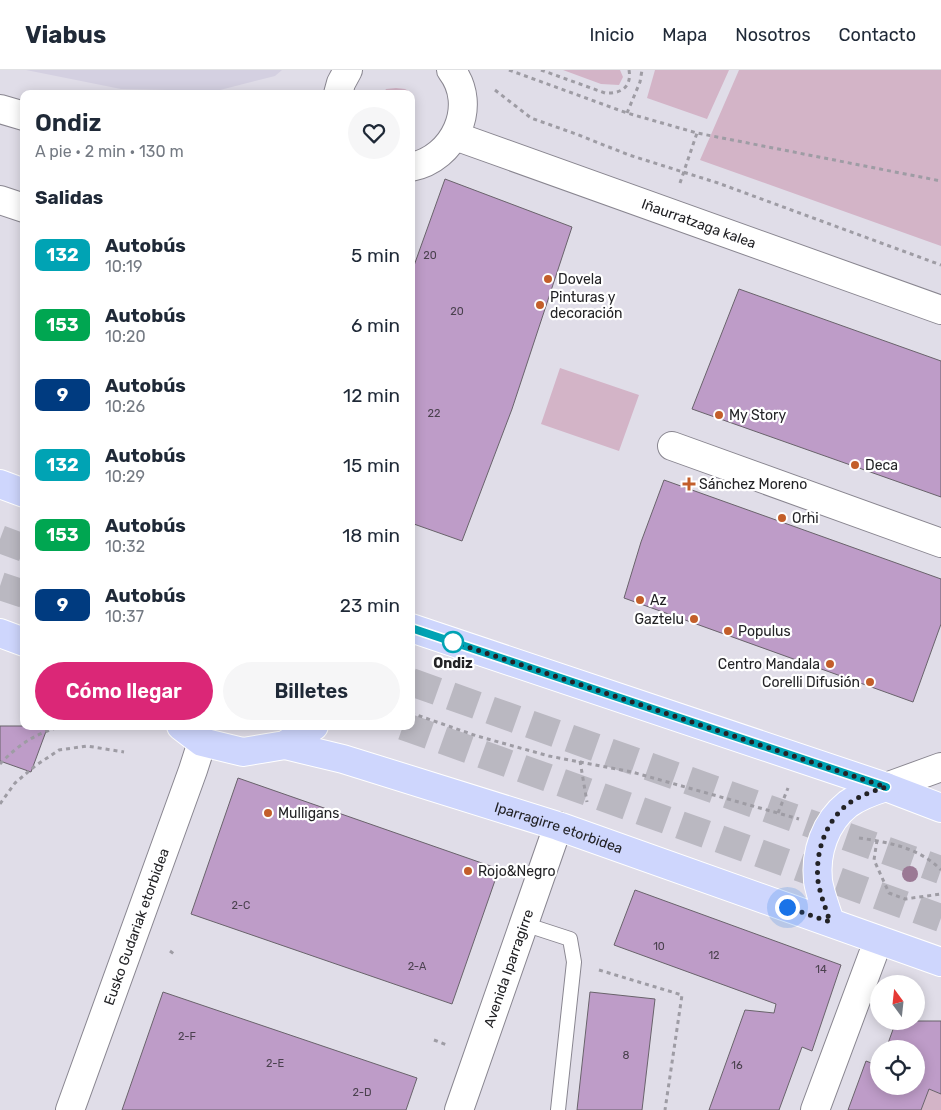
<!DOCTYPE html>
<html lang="es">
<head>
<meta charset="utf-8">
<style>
	body { margin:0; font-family:Rubik,sans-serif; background:#f6f6f7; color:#1f2937; height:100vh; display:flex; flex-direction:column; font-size:19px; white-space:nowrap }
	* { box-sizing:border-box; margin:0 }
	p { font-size:16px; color:#747a83 }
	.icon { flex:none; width:28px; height:28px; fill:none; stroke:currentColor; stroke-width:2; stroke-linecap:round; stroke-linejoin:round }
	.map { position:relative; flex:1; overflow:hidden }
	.panel { position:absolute; left:20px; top:20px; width:395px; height:640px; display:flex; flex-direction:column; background:#fff; border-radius:10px; box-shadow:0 2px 12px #0003 }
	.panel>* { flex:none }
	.badge { padding:0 10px; border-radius:8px; font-size:18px; line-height:32px }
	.needle { width:32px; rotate:345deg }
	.tools { position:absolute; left:870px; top:905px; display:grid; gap:10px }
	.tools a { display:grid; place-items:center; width:55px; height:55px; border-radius:50%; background:#fff; box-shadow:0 2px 12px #0003; font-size:25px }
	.you { position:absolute; width:25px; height:25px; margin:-12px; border:4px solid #fff; border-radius:50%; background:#1a73e8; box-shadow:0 0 0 8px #1a73e833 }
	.map>.badge { position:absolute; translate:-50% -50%; box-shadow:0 0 0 2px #fff }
	h2 { padding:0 15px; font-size:19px; line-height:45px }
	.round { display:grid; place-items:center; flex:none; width:52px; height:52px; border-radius:26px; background:#f6f6f7 }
	.head { display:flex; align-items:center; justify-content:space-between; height:85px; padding:0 15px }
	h1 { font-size:24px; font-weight:600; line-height:38px }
	.button { display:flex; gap:10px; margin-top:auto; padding:10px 15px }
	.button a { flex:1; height:58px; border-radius:30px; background:#db2777; color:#fff; font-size:20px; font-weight:600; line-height:58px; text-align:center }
	.button a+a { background:#f6f6f7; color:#1f2937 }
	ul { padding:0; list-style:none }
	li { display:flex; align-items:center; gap:15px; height:70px; padding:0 15px }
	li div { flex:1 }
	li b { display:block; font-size:19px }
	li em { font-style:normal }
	li .badge { min-width:55px; font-weight:700; text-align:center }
	header { display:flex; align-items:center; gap:30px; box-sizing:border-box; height:70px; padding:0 25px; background:#fff; border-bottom:1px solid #e0e1e3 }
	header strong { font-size:24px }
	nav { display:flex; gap:28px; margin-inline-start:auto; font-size:18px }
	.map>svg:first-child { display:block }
	.built { fill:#d4d0e1 }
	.green { fill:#d3b4c7 }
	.building { fill:#be9cc8; stroke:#69636b }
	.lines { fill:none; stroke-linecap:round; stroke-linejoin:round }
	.highway-tunnel { stroke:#bab8c1; stroke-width:28; stroke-dasharray:28 14; stroke-linecap:butt }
	.lane-casing { stroke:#898690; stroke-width:16 }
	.street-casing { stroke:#898690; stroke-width:30 }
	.primary-casing { stroke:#fff; stroke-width:30 }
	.path { stroke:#9e9ca4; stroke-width:3; stroke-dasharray:4 4; stroke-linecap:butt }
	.lane { stroke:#fff; stroke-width:14 }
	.street { stroke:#fff; stroke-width:28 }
	.primary { stroke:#ced6fd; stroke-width:28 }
	.tree { fill:#9b7995 }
	.line-casing { stroke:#fff; stroke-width:11 }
	.line { stroke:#00a3b4; stroke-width:8 }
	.walk { stroke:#232326; stroke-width:5; stroke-dasharray:0 9 }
	.poi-dot { fill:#c35e2a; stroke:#fff; stroke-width:2 }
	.stop-dot { fill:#fff; stroke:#00a3b4; stroke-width:2.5 }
	.labels { text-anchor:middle; stroke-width:4.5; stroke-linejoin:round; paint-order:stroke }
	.number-label { font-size:11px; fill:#4a414e }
	.street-label { font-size:14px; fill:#232326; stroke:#fff }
	.poi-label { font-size:14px; fill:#232326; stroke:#fff; text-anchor:start }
	.stop-label { font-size:14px; font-weight:bold; fill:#232326; stroke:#fff }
</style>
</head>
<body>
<header>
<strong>Viabus</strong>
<nav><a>Inicio</a><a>Mapa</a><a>Nosotros</a><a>Contacto</a></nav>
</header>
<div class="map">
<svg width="941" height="1040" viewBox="0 0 941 1040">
	<rect width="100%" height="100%" fill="#e0dde8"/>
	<path class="built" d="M26,0H282L275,6L216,21L121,19Z"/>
	<path class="green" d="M563,0H620L623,7L619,15L601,14Z
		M655,0H729L707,49L647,28Z
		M739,0H941V176L700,90Z
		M396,18L405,19L412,23L415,40L411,45V24H383L386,19Z
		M560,298L639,325L619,381L541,354Z
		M929,1019L941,1024V1040H921Z"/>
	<path class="building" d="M445,109L572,157L512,339L462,471L411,453V204Z
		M739,219L941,291V427L692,339Z
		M664,410L941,509V554L913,632L624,528L641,472Z
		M0,656H48L31,702L0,691Z
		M238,708L499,799L452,934L191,844Z
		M635,820L841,895L812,981L802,977L779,1040H709L745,940L774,943L776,934L614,875Z
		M163,922L417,1008L406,1040H122Z
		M590,922L655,929L642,1040H577Z
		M896,951H941V1024L929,1019L921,1040H848L866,991L879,996V1016H916V979H886Z"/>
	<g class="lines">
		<path class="highway-tunnel" d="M0,469L24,478
			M0,516L24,524
			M411,612L941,800
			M403,656L941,848"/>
		<defs>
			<path id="lane" d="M524,854L570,869L574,892L558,1040"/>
			<g id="street">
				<path d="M338,24L341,13L348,0"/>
				<path d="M0,39L24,46"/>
				<path id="s1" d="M455,66L941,240"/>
				<path d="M411,97C454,89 479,36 451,0"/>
				<path d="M0,130L24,138"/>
				<path d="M672,376L941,473"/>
				<path d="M886,717L941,697"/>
				<path id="s2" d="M70,1040L193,700L202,672"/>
				<path id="s3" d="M459,1040L558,756"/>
				<path d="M815,1040L878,871"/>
			</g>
			<g id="primary">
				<path d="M0,414L24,423"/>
				<path d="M411,558L886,717L941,738"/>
				<path d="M0,563L24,572"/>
				<path d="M181,656L202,672L243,682L285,675L314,656"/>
				<path id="s4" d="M285,675L343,689L558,756L941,892"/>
				<path d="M830,852C826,839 820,824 818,811C815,783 825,752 848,734C859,726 873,721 886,717"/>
			</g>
		</defs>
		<use href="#lane" class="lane-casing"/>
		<use href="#street" class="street-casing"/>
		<use href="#primary" class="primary-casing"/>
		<path class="path" d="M509,0L627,43L697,63L941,111
			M541,0L605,23C621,24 632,17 629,0
			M495,20L531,48L576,64L629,85L718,113L941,195
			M627,43L640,12L642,0
			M680,113L697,63
			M411,643L477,666L549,686L632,702L799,749
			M580,691L587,732
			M0,694C19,674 35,664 62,656
			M0,734L15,713L35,696L59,680L87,676L124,682
			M778,743L788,718
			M859,768C888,772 920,778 941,800
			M877,770L874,790L889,823L905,829L941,824
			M170,881L174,884
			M599,900L682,925L665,1040
			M434,970L447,975"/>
		<use href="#lane" class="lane"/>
		<use href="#street" class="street"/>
		<use href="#primary" class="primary"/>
	</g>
	<circle class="tree" cx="910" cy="804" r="8"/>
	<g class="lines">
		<defs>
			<path id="line" d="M411,558L886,717"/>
		</defs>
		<use href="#line" class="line-casing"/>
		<use href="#line" class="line"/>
		<path class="walk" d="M453,572L886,717C873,721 859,726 848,734C825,752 815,783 818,811C820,824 826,839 830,852L787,837"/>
	</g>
	<g class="poi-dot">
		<circle cx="548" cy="209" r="5"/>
		<circle cx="540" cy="235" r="5"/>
		<circle cx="719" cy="345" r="5"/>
		<circle cx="855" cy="395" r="5"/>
		<path d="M686.5 406.5h5v5h5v5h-5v5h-5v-5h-5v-5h5z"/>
		<circle cx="782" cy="448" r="5"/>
		<circle cx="640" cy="530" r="5"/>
		<circle cx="694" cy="549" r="5"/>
		<circle cx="728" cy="561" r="5"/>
		<circle cx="830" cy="594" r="5"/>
		<circle cx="870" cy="612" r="5"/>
		<circle cx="268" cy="743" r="5"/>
		<circle cx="468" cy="801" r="5"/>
	</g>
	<circle class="stop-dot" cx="453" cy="572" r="10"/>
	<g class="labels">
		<g class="number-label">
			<text x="430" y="189">20</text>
			<text x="457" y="245">20</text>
			<text x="434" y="347">22</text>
			<text x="241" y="839">2-C</text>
			<text x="659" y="880">10</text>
			<text x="714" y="889">12</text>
			<text x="417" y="900">2-A</text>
			<text x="821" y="903">14</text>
			<text x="187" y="970">2-F</text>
			<text x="626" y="989">8</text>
			<text x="275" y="997">2-E</text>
			<text x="737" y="999">16</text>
			<text x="362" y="1026">2-D</text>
		</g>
		<g class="street-label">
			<text dy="5" stroke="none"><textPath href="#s1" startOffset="259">Iñaurratzaga kalea</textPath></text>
			<text dy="5" stroke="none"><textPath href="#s4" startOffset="286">Iparragirre etorbidea</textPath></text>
			<text dy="5" stroke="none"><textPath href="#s2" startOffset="195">Eusko Gudariak etorbidea</textPath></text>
			<text dy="5" stroke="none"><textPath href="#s3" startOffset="150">Avenida Iparragirre</textPath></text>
		</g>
		<g class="poi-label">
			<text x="558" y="214">Dovela</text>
			<text x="550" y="232">Pinturas y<tspan x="550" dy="16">decoración</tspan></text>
			<text x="729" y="350">My Story</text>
			<text x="865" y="400">Deca</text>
			<text x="699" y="419">Sánchez Moreno</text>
			<text x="792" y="453">Orhi</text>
			<text x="650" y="535">Az</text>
			<text x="684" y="554" text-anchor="end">Gaztelu</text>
			<text x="738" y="566">Populus</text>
			<text x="820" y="599" text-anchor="end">Centro Mandala</text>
			<text x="860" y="617" text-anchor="end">Corelli Difusión</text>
			<text x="278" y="748">Mulligans</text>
			<text x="478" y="806">Rojo&amp;Negro</text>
		</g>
		<g class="stop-label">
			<text x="453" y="598">Ondiz</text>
		</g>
	</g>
</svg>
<div class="tools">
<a><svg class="needle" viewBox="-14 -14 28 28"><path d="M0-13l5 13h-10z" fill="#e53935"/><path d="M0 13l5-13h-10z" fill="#747a83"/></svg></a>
<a><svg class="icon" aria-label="locate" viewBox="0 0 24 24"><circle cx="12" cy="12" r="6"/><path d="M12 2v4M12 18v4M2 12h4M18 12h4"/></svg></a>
</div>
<div class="you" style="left:787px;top:837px"></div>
<section class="panel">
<div class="head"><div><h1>Ondiz</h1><p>A pie · 2 min · 130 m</p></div><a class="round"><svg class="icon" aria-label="heart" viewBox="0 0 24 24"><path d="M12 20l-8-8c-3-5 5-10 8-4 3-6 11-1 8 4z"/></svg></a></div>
<h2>Salidas</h2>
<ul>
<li><span class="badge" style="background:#00a3b4;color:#fff">132</span><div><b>Autobús</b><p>10:19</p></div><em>5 min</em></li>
<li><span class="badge" style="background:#00a651;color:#fff">153</span><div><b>Autobús</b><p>10:20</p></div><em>6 min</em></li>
<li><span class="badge" style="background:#003b80;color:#fff">9</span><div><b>Autobús</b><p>10:26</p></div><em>12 min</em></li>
<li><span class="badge" style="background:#00a3b4;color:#fff">132</span><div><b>Autobús</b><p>10:29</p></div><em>15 min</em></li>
<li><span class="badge" style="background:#00a651;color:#fff">153</span><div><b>Autobús</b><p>10:32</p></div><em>18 min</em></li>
<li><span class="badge" style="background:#003b80;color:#fff">9</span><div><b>Autobús</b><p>10:37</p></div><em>23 min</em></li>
</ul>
<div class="button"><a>Cómo llegar</a><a>Billetes</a></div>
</section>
</div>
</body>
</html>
